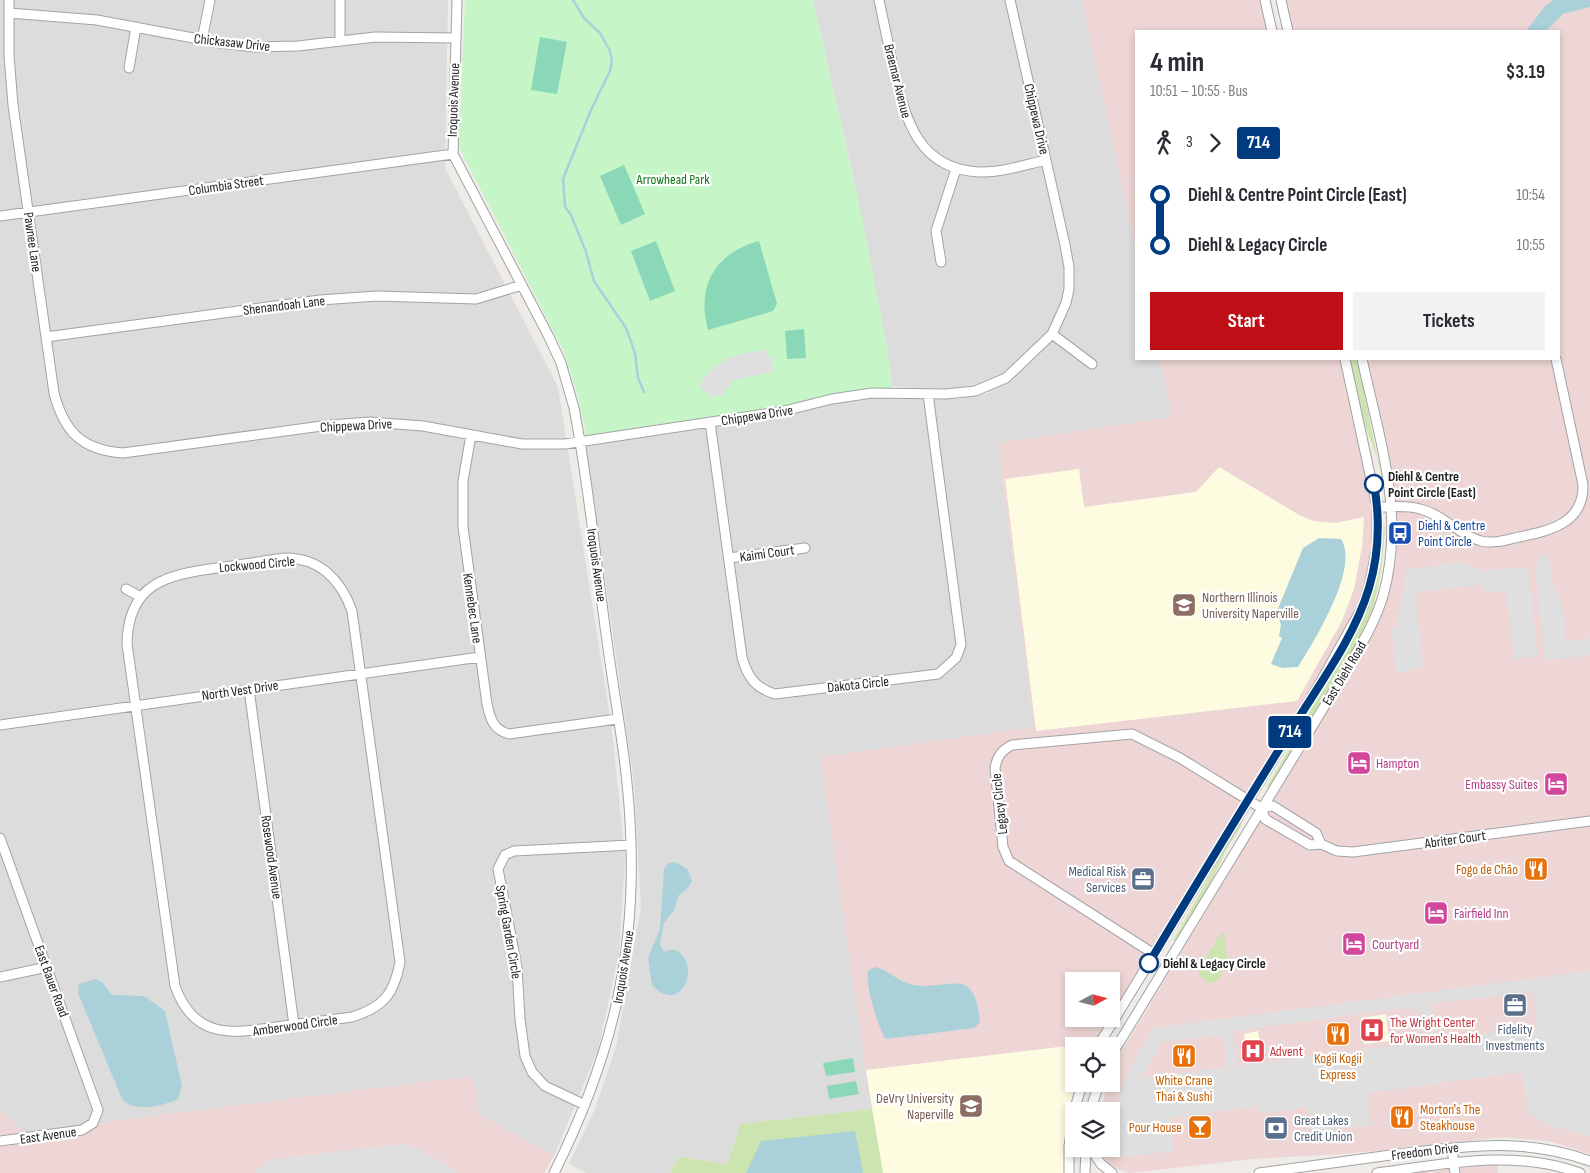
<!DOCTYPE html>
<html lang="en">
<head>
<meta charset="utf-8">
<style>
	body { margin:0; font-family:"Sofia Sans Condensed",sans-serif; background:#f2f2f3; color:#2b2b33; height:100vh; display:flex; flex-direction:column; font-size:19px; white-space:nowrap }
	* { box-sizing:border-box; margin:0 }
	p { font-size:16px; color:#7c7c81 }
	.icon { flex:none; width:28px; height:28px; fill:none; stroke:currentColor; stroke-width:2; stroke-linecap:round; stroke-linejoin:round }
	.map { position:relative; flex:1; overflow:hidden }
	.details { position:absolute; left:1135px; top:30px; width:425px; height:330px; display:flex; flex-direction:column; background:#fff; border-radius:0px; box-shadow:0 2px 8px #0003 }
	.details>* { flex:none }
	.badge { padding:0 10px; border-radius:4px; font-size:18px; line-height:32px }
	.needle { width:32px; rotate:83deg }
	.fabs { position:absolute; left:1065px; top:972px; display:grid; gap:10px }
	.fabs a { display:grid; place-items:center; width:55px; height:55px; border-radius:0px; background:#fff; box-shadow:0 2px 8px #0003; font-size:25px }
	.map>.badge { position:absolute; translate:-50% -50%; box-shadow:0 0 0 2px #fff }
	.legs { display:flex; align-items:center; gap:8px; height:55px; padding:0 15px; font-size:16px }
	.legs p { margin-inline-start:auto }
	.headline { display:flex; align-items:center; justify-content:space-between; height:85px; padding:0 15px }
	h1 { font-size:28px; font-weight:700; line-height:38px }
	.action { display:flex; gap:10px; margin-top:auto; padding:10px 15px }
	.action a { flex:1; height:58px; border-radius:0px; background:#be0f16; color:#fff; font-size:20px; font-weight:700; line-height:58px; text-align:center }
	.action a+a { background:#f2f2f3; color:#2b2b33 }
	ul { padding:0 15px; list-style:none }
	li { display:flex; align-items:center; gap:18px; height:50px; font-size:19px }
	li i { display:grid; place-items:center; width:8px; height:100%; margin:0 6px; background:currentColor }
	li i::after { content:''; width:12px; height:12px; margin:-6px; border:4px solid; border-radius:50%; background:#fff }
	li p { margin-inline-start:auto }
	li:first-child i { background:linear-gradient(#0000 50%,currentColor 0) }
	li:last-child i { background:linear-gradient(currentColor 50%,#0000 0) }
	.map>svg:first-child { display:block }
	.residential { fill:#dddcdc }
	.commercial { fill:#eed6d6 }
	.education { fill:#fdfce1 }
	.grass { fill:#cce5b0 }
	.park { fill:#c6f5c8 }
	.pitch { fill:#8ad8b7 }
	.parking { fill:#dfdfdf; fill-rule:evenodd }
	.water { fill:#aad0d9 }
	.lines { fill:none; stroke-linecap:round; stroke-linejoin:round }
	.stream { stroke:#aad0d9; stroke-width:2.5 }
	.minor-casing { stroke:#a3a3a3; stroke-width:11 }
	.minor { stroke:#fff; stroke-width:9 }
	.line-1-casing { stroke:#fff; stroke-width:11 }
	.line-1 { stroke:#003b80; stroke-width:8 }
	.stop-1-dot { fill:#fff; stroke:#003b80; stroke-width:2.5 }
	.labels { text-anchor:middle; stroke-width:4.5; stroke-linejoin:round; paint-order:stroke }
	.street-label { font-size:14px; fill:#1f1f1f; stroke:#fff }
	.park-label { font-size:14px; fill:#147619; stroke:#fff }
	.stop-label { font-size:14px; font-weight:bold; fill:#1f1f1f; stroke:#fff; text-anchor:start }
	.transit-label { font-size:14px; fill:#164399; stroke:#fff; text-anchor:start }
	.education-label { font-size:14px; fill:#785e54; stroke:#fff; text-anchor:start }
	.hotel-label { font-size:14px; fill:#b23c85; stroke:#fff; text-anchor:start }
	.food-label { font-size:14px; fill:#c56008; stroke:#fff; text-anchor:end }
	.service-label { font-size:14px; fill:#4e5e75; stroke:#fff; text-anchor:end }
	.health-label { font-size:14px; fill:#be3a42; stroke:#fff; text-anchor:start }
</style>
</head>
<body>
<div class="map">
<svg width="1590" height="1173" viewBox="0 0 1590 1173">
	<rect width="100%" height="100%" fill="#efebe6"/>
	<path class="residential" d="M0,0H448L445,168L558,387L612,730L625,859L619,953L598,1050L554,1156L479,1114L473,1076L127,1119L28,1136L0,1110Z
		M813,0H1082L1136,250V359H1160L1173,417L998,443L1034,727L820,757L872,1109L741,1124L727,1164L679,1157L670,1173H586L569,1164L595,1109L616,1047L641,907L634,783L586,445L783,417L839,402L866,398L958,399L988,393L986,383L959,390H933L892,386L887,348L854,180Z"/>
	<path class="commercial" d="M1082,0H1260L1267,31H1136V250Z
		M1286,0H1590V1154L1552,1142L1505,1137L1344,1154L1253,1159L1129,1173L1114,1168L1107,1162L1100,1149H1111V1111H1101L1107,1084H1111V1069L1371,638L1383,609L1396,561L1398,533L1394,481L1367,359H1559V31H1293Z
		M1160,359H1341L1372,505L1371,555L1361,596L1351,621L1321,672L1111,1015V981H1074V1019H1109L1093,1043L866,1070L820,757L1034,727L998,443L1172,417Z
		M473,1076L479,1114L554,1156L544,1173H0V1110L28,1136L127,1119Z
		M1498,1163V1173H1412L1429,1171Z"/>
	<path class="education" d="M1219,467L1299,515L1313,521L1335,523L1364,517L1362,546L1354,589L1342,621L1297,701L1036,731L1005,479L1079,469L1084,507L1196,492Z
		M1386,1014L1389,1041L1364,1044L1361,1018Z
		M1258,1031L1262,1057L1247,1059L1244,1034Z
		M1093,1043L1092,1046H1074V1084H1076L1067,1120L1064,1144V1173H883L866,1070Z"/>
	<path class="grass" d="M1350,359H1357L1384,489L1376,454L1365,426Z
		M1382,525L1385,526C1383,558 1379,595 1367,625L1269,788L1267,786L1303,727L1316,697L1363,618L1379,567Z
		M1240,822L1242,824L1226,850L1211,883L1175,941L1173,940C1197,901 1217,861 1240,822Z
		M1224,933L1228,962L1217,982L1209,983L1201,978L1198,971L1220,934Z
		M872,1109L883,1173H670L679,1157L727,1164L741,1124Z"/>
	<path class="park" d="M465,0H813L864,226L887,348L892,391L800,407L587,439L577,393L563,350L459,147Z"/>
	<path class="pitch" d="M540,37L567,42L557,94L531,90Z
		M624,165L645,214L621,225L600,176Z
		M656,241L675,291L650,301L631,251Z
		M759,241L777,304L773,311L708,330C696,286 715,253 759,241Z
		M804,329L806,358L787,359L785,331Z
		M853,1058L855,1072L826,1076L823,1063Z
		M856,1081L859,1094L829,1099L827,1086Z"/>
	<path class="parking" d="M767,350L768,357H772L773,372L734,380L721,396L717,394L715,398L700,388L701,382L709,372L726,359L744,353Z
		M1542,554L1550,559L1552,581L1562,604L1565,641L1589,638L1590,632V655L1545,660L1535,568Z
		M1462,562L1485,571L1528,567L1538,656L1515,659L1506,591L1483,593L1481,585L1415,592L1423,667L1397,674L1391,628L1396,627L1407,569Z
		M1590,971V1136L1547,1125L1528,1111L1522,1072L1367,1093L1371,1125L1311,1132L1307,1107L1259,1114L1258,1106L1170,1118L1173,1151L1119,1157L1113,1114L1127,1075L1153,1028ZM1533,991L1537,1027L1438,1040L1430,1004ZM1411,1007L1420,1011L1428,1041L1236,1066L1233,1031ZM1223,1035L1227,1067L1141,1078L1162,1042Z
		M401,1144L414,1147L461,1173H255L268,1160Z"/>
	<path class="water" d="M1554,0H1590V7L1563,14L1546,31H1526L1546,5Z
		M1319,538L1341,539C1360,568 1314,641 1298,667L1282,668L1271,664L1282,638L1279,636L1281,625L1277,611L1303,548Z
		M675,862L687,869L692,881L688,888L679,895L674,910L664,923L660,944L664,952C668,951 671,949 675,950C702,961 683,1018 652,985L648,958L660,929L664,869L668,863Z
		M875,967C889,970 900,983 914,985C951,990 975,964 980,1022L974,1028L886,1039C878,1030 865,982 868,971Z
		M96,979L102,982L112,995L144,996L165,1011L182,1086L178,1099C164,1106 133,1113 122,1099L78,993L79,984Z
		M855,1131L863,1173H746L761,1141Z"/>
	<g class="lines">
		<path class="stream" d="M573,0L584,18L600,33L610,51L612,61L610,71L591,110L563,179L565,207L571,215L586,252L594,281L626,328L635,353L638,378L644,392"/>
		<defs>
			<path id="minor" d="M9,0V56L13,105L54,393C64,431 81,450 123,453L329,425L370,422L423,426L522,444H565L784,411L832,399L872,393L946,394L975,391L1006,378L1052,334L1066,303L1069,289V267L1065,245L1010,0
				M457,0L453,154L549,337L561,363L574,408C589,485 596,564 607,641C615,701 627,761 630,821C638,951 612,1057 554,1173
				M879,0C884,24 889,47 894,71C906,120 918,169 979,172C1001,173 1024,165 1046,160
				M1265,0L1272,31
				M1281,0L1288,31
				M9,13L97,20L220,43L255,47L298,46L375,37L456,38
				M202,40L210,0
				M340,41V0
				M129,68L136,27
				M0,216L453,154
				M941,262L936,231L956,169
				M1052,334L1092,364
				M46,337L320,300L377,296L476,299L522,285
				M710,422L742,657C747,676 755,688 775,694L938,674L956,658L961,645L928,394
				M471,435L463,481V527L487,704C490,718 493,730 509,734L617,719
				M1377,507C1391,507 1407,505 1420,509C1442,514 1459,535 1481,541C1494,544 1506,540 1519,537C1548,531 1584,524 1583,485L1556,359
				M285,558C320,558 341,580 352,611L400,962C394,994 384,1007 352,1017C329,1020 306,1023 283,1026C235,1033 195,1042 175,986L127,644C128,584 165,575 217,568C239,565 262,561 285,558Z
				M729,558L805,548
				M126,589L141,597
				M249,689L294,1025
				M0,725L480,657
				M1261,808L1273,806L1316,833L1321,844
				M0,838L98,1110L93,1123L82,1130L0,1141
				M1154,954L1009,861L1003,847L995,768C997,756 1002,750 1012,745L1132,734L1180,758L1261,808L1265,819L1310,845L1321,844L1337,851L1353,852L1590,821
				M0,977L47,967
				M1098,1046L1319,685L1363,606L1369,587L1377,547V507L1345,359
				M1111,1056L1346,671C1360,647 1375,623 1383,596C1406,515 1379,438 1362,359
				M585,1105L545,1086L532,1072L525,1056L520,1019L517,967L498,869L505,855L514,851L631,845
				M1074,1111L1082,1084
				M1090,1111L1099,1084
				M1452,1148L1455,1173
				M1091,1149L1101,1164L1112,1173
				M1069,1173V1146L1074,1113
				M1085,1173L1086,1149
				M1259,1173C1305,1167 1352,1160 1398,1154C1467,1146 1523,1137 1590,1161
				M1377,1173C1445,1164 1514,1149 1580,1173"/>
		</defs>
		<use href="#minor" class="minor-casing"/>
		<use href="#minor" class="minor"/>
	</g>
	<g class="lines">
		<defs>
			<path id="line-1" d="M1149,963C1196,884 1244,806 1293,727C1320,683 1354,638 1369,588C1379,554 1380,518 1374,484"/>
		</defs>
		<use href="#line-1" class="line-1-casing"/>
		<use href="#line-1" class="line-1"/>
	</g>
	<defs>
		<symbol id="bus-square" viewBox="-11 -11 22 22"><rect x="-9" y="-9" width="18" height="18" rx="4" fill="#1a4fb4" stroke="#fff"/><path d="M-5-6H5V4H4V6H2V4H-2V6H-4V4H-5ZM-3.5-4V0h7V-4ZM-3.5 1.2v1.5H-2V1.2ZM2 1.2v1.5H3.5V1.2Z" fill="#fff"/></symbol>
		<symbol id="university-square" viewBox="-11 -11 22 22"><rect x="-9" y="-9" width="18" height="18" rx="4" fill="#8d6e63" stroke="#fff"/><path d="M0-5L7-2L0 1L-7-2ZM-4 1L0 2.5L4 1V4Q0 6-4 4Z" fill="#fff"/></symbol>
		<symbol id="hotel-square" viewBox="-11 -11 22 22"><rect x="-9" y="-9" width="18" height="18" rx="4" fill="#d1479c" stroke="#fff"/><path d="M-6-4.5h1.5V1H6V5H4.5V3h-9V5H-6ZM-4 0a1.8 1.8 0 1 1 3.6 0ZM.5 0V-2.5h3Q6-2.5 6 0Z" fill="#fff"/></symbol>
		<symbol id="restaurant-square" viewBox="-11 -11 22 22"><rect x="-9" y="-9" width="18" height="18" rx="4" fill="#e8710a" stroke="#fff"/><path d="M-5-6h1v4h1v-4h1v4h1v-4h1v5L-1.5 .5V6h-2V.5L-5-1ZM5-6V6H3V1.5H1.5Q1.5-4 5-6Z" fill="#fff"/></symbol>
		<symbol id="office-square" viewBox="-11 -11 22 22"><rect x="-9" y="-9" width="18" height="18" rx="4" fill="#5c6f8a" stroke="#fff"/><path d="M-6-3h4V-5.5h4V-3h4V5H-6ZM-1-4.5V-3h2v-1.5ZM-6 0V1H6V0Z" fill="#fff"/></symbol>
		<symbol id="hospital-square" viewBox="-11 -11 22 22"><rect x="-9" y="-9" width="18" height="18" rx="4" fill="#e0444e" stroke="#fff"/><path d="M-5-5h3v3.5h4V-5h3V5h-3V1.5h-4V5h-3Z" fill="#fff"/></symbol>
		<symbol id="bar-square" viewBox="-11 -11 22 22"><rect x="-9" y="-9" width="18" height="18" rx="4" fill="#e8710a" stroke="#fff"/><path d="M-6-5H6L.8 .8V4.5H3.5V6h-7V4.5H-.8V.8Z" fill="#fff"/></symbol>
		<symbol id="bank-square" viewBox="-11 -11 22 22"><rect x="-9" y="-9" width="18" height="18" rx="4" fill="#5c6f8a" stroke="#fff"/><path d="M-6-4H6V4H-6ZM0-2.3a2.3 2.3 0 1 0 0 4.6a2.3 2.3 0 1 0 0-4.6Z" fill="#fff"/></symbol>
	</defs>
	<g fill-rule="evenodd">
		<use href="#bus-square" x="1386" y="519" width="28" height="28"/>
		<use href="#university-square" x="1170" y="591" width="28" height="28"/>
		<use href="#hotel-square" x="1345" y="749" width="28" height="28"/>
		<use href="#hotel-square" x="1542" y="770" width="28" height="28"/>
		<use href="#restaurant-square" x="1522" y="855" width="28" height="28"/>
		<use href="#office-square" x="1129" y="865" width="28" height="28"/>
		<use href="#hotel-square" x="1422" y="899" width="28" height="28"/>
		<use href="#hotel-square" x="1340" y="930" width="28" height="28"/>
		<use href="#office-square" x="1501" y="991" width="28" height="28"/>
		<use href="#hospital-square" x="1358" y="1016" width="28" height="28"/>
		<use href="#restaurant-square" x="1324" y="1020" width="28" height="28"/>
		<use href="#hospital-square" x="1239" y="1037" width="28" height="28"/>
		<use href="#restaurant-square" x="1170" y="1042" width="28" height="28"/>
		<use href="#university-square" x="957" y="1092" width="28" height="28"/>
		<use href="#restaurant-square" x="1388" y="1103" width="28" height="28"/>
		<use href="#bar-square" x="1186" y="1113" width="28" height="28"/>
		<use href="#bank-square" x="1262" y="1114" width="28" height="28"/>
	</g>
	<g class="stop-1-dot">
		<circle cx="1374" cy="484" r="9"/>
		<circle cx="1149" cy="963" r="9"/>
	</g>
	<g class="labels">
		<g class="street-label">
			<text transform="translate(232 42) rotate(6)" y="5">Chickasaw Drive</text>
			<text transform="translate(898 81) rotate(76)" y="5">Braemar Avenue</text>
			<text transform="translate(453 100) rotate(-88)" y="5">Iroquois Avenue</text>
			<text transform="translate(1037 119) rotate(77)" y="5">Chippewa Drive</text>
			<text transform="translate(226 185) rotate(-8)" y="5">Columbia Street</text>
			<text transform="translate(33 242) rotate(82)" y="5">Pawnee Lane</text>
			<text transform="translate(284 305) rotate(-7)" y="5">Shenandoah Lane</text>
			<text transform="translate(757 415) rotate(-9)" y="5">Chippewa Drive</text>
			<text transform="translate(356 425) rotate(-3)" y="5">Chippewa Drive</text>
			<text transform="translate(767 553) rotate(-8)" y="5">Kaimi Court</text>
			<text transform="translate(257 564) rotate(-5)" y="5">Lockwood Circle</text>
			<text transform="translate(597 565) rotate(82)" y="5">Iroquois Avenue</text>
			<text transform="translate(473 608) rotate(82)" y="5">Kennebec Lane</text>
			<text transform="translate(1344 673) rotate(-59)" y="5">East Diehl Road</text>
			<text transform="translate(858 684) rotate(-6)" y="5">Dakota Circle</text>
			<text transform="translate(240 690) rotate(-8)" y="5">North Vest Drive</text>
			<text transform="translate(999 804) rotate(-96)" y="5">Legacy Circle</text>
			<text transform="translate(1455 839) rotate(-8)" y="5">Abriter Court</text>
			<text transform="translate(272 857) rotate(82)" y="5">Rosewood Avenue</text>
			<text transform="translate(509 932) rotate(80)" y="5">Spring Garden Circle</text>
			<text transform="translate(623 967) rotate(-81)" y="5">Iroquois Avenue</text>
			<text transform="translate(52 981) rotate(70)" y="5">East Bauer Road</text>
			<text transform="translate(295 1025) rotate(-8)" y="5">Amberwood Circle</text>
			<text transform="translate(48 1135) rotate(-8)" y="5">East Avenue</text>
			<text transform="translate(1425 1151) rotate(-7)" y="5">Freedom Drive</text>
		</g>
		<g class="park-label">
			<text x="673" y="184">Arrowhead Park</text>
		</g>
		<g class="stop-label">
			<text x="1388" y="481">Diehl &amp; Centre<tspan x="1388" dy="16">Point Circle (East)</tspan></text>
			<text x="1163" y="968">Diehl &amp; Legacy Circle</text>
		</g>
		<g class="transit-label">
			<text x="1418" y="530">Diehl &amp; Centre<tspan x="1418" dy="16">Point Circle</tspan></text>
		</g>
		<g class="education-label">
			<text x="1202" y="602">Northern Illinois<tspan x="1202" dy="16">University Naperville</tspan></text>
			<text x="954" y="1103" text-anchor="end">DeVry University<tspan x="954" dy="16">Naperville</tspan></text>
		</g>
		<g class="hotel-label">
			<text x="1376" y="768">Hampton</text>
			<text x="1538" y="789" text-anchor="end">Embassy Suites</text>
			<text x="1454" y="918">Fairfield Inn</text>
			<text x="1372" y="949">Courtyard</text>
		</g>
		<g class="food-label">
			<text x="1518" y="874">Fogo de Chão</text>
			<text x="1338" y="1063" text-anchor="middle">Kogii Kogii<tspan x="1338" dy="16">Express</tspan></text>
			<text x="1184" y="1085" text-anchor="middle">White Crane<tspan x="1184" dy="16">Thai &amp; Sushi</tspan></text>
			<text x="1420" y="1114" text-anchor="start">Morton's The<tspan x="1420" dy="16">Steakhouse</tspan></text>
			<text x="1182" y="1132">Pour House</text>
		</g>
		<g class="service-label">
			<text x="1126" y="876">Medical Risk<tspan x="1126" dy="16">Services</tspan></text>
			<text x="1515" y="1034" text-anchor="middle">Fidelity<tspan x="1515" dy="16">Investments</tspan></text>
			<text x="1294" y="1125" text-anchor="start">Great Lakes<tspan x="1294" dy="16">Credit Union</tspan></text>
		</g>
		<g class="health-label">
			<text x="1390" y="1027">The Wright Center<tspan x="1390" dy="16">for Women's Health</tspan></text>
			<text x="1270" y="1056">Advent</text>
		</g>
	</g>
</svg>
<div class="fabs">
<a><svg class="needle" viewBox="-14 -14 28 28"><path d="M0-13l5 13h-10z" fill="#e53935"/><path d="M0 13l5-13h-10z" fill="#7c7c81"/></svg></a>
<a><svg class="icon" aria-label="locate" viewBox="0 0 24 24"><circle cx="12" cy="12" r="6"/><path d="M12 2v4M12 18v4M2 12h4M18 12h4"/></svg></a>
<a><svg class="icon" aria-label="layers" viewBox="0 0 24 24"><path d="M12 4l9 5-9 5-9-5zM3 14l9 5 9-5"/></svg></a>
</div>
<b class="badge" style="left:1290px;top:732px;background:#003b80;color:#fff">714</b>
<section class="details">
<div class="headline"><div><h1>4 min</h1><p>10:51 – 10:55 · Bus</p></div><b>$3.19</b></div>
<div class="legs"><svg class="icon" aria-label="walk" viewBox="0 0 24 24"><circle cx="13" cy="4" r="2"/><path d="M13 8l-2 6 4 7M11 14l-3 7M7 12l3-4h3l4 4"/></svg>3<svg class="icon" aria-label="forward" viewBox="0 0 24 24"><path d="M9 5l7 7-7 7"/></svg><b class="badge" style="background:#003b80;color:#fff">714</b></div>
<ul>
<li><i style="color:#003b80"></i><b>Diehl &amp; Centre Point Circle (East)</b><p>10:54</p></li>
<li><i style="color:#003b80"></i><b>Diehl &amp; Legacy Circle</b><p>10:55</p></li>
</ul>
<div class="action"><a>Start</a><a>Tickets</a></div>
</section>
</div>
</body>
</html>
